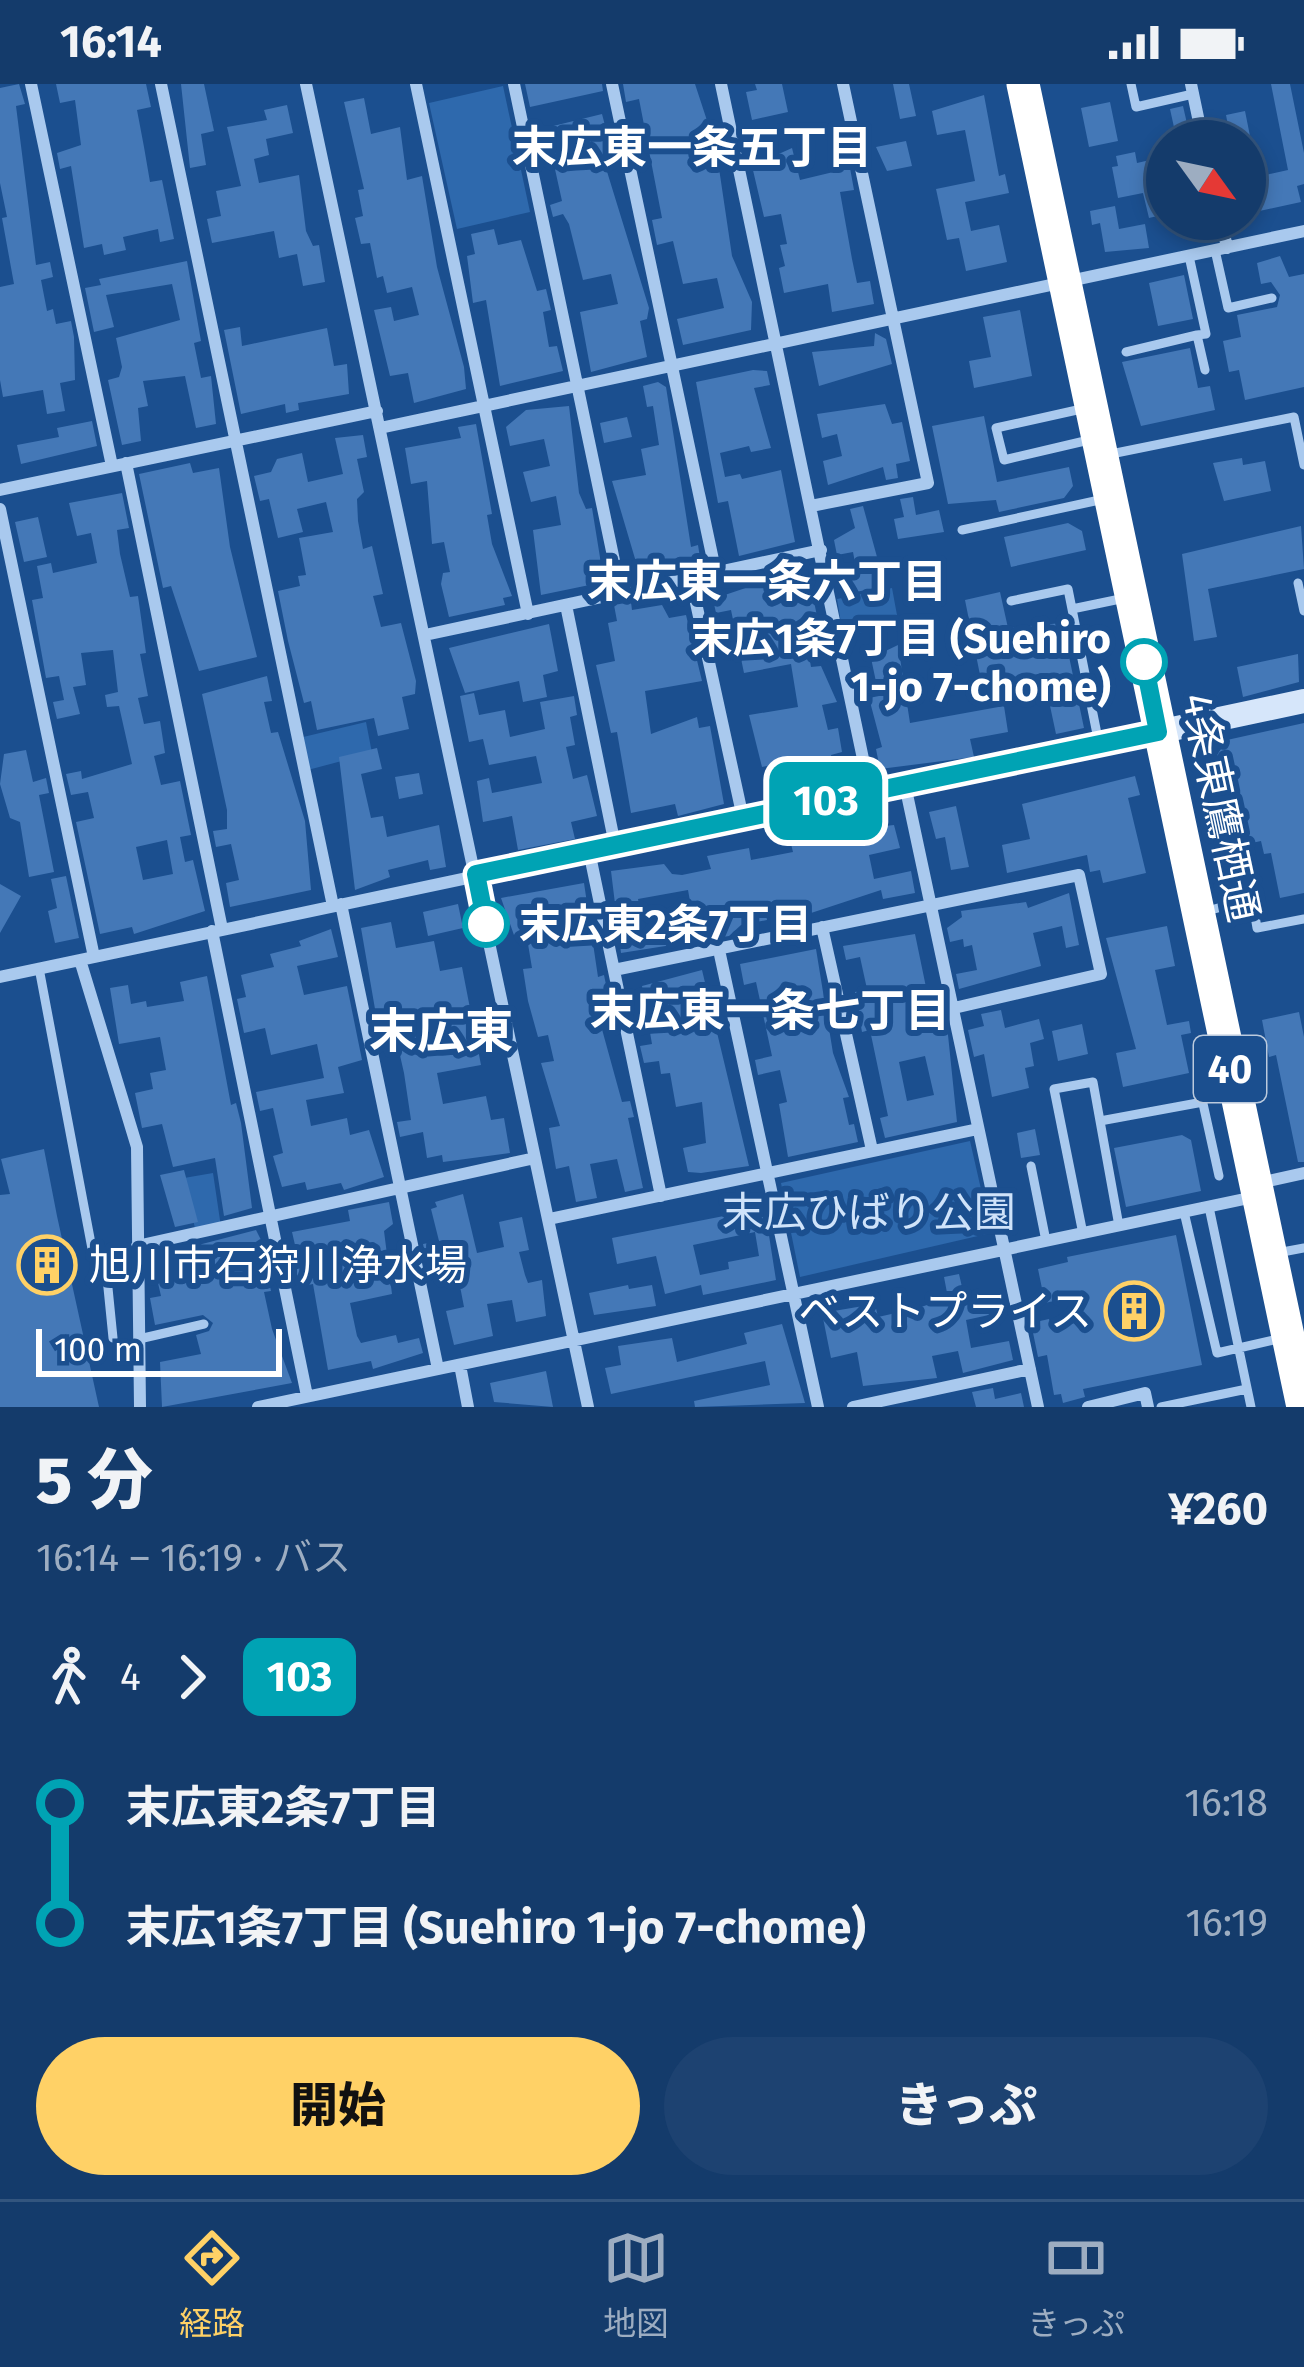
<!DOCTYPE html>
<html lang="ja">
<head>
<meta charset="utf-8">
<style>
	body { margin:0; font-family:"Fira Sans","Noto Sans JP",sans-serif; background:#1d4271; color:#f1f3f6; height:100vh; display:flex; flex-direction:column; font-size:45px; white-space:nowrap }
	* { box-sizing:border-box; margin:0 }
	p { font-size:39px; color:#9dadc1 }
	.icon { flex:none; width:66px; height:66px; fill:none; stroke:currentColor; stroke-width:2; stroke-linecap:round; stroke-linejoin:round }
	.map { position:relative; height:1323px; overflow:hidden }
	.panel { display:flex; flex-direction:column; background:#143b6b; flex:1 }
	.panel>* { flex:none }
	.badge { padding:0 24px; border-radius:18px; font-size:42px; line-height:78px }
	.needle { width:78px; rotate:123deg }
	.tools { position:absolute; left:1146px; top:36px; display:grid; gap:24px }
	.tools a { display:grid; place-items:center; width:120px; height:120px; border-radius:50%; background:#143b6b; box-shadow:0 6px 18px #0003,0 0 0 3px #33557e; font-size:60px }
	.scale { position:absolute; left:36px; bottom:30px; width:246px; box-sizing:border-box; padding-left:12px; border:6px solid #fff; border-top:0; font-size:33px; line-height:42px; white-space:nowrap; color:#fff; -webkit-text-stroke:9px #1b4f8f; paint-order:stroke }
	.map>.badge { position:absolute; translate:-50% -50%; box-shadow:0 0 0 6px #fff }
	.legs { display:flex; align-items:center; gap:18px; height:132px; padding:0 36px; font-size:39px }
	.legs p { margin-inline-start:auto }
	.summary { display:flex; align-items:center; justify-content:space-between; height:204px; padding:0 36px }
	h1 { font-size:66px; font-weight:800; line-height:90px }
	.cta { display:flex; gap:24px; margin-top:auto; padding:24px 36px }
	.cta a { flex:1; height:138px; border-radius:72px; background:#ffd166; color:#111; font-size:48px; font-weight:800; line-height:138px; text-align:center }
	.cta a+a { background:#1d4271; color:#f1f3f6 }
	ul { padding:0 36px; list-style:none }
	li { display:flex; align-items:center; gap:42px; height:120px; font-size:45px }
	li i { display:grid; place-items:center; width:18px; height:100%; margin:0 15px; background:currentColor }
	li i::after { content:''; width:30px; height:30px; margin:-15px; border:9px solid; border-radius:50%; background:#143b6b }
	li p { margin-inline-start:auto }
	li:first-child i { background:linear-gradient(#0000 50%,currentColor 0) }
	li:last-child i { background:linear-gradient(currentColor 50%,#0000 0) }
	.status { display:flex; justify-content:space-between; align-items:center; height:84px; padding:0 60px; background:#143b6b; direction:ltr }
	.status svg { height:33px; fill:currentColor }
	.dock { display:flex; justify-content:space-around; align-items:center; height:168px; border-top:3px solid #33557e; background:#143b6b; font-size:33px; color:#9dadc1 }
	.dock a { display:grid; justify-items:center; gap:6px }
	.dock .selected { color:#ffd166 }
	.map>svg:first-child { display:block }
	.green { fill:#2e69ad }
	.building { fill:#4478b7; fill-rule:evenodd }
	.lines { fill:none; stroke-linecap:round; stroke-linejoin:round }
	.lane { stroke:#a9c9ee; stroke-width:9 }
	.street { stroke:#a9c9ee; stroke-width:12 }
	.secondary { stroke:#d6e6fa; stroke-width:24 }
	.highway { stroke:#fff; stroke-width:33 }
	.line-1-casing { stroke:#fff; stroke-width:27 }
	.line-1 { stroke:#00a3b4; stroke-width:18 }
	.stop-1-dot { fill:#fff; stroke:#00a3b4; stroke-width:6 }
	.labels { text-anchor:middle; stroke-width:12; stroke-linejoin:round; paint-order:stroke }
	.shield { fill:#1b4f8f; stroke:#bbcadd; stroke-width:3 }
	.shield-label { font-size:39px; font-weight:bold; fill:#fff }
	.stop-label { font-size:42px; font-weight:bold; fill:#fff; stroke:#1b4f8f; text-anchor:end }
	.street-label { font-size:42px; fill:#fff; stroke:#1b4f8f }
	.park-label { font-size:42px; fill:#cfe3fa; stroke:#1b4f8f }
	.poi-label { font-size:42px; fill:#fff; stroke:#1b4f8f; text-anchor:start }
	.neighbourhood-label { font-size:45px; font-weight:bold; fill:#fff; stroke:#1b4f8f }
	.quarter-label { font-size:48px; font-weight:bold; fill:#fff; stroke:#1b4f8f }
</style>
</head>
<body>
<div class="status"><b>16:14</b><svg viewBox="0 0 49 12"><path d="M0 12V9h3v3zM5 12V6h3v6zM10 12V3h3v9zM15 12V0h3v12zM26 1h20v11H26zM47 4h2v5h-2z"/></svg></div>
<div class="map">
<svg width="1304" height="1323" viewBox="0 0 1304 1323">
	<rect width="100%" height="100%" fill="#1b4f8f"/>
	<path class="green" d="M503,2L530,128L457,145L429,19Z
		M892,504L899,542L843,551L837,515Z
		M366,638L372,669L304,687L299,654Z
		M970,1057L991,1149L800,1193L781,1099Z
		M213,1089L221,1143L196,1149L184,1094Z"/>
	<path class="building" d="M19,0L25,20L16,22L36,181L50,178L53,193L41,196L47,227L53,225L56,240L71,237L74,253L75,296L60,299L65,327L47,330L43,306L3,313L0,296V203L14,200L2,134L7,133L0,99V4Z
		M56,0H146L151,23L137,26L144,63L150,98L162,96L174,155L160,158L158,145L123,153L126,166L104,171L102,160L84,164L71,82L60,85L57,69L81,61L75,16L60,19Z
		M181,0H204L214,47L201,50L206,81L190,84Z
		M525,0H602L603,7L530,23Z
		M623,0H695L716,64L732,172L752,218L751,246L683,261L677,235L724,224L717,194L683,200L673,157L657,161L652,136L662,134L639,15L626,18Z
		M755,0H782L788,28L752,36L746,8L757,6Z
		M893,0H909L916,32L900,35Z
		M1271,0H1290L1304,69V100L1297,102L1301,118L1255,128L1248,95L1288,86Z
		M984,11L999,92L1005,90L1009,109L965,118L971,147L999,141L1007,178L966,187L959,154L947,156L936,105L975,97L965,46L937,51L932,27Z
		M364,14L371,50L400,43L407,96L422,92L437,183L464,283L466,305L414,319L408,289L390,292L374,226L391,223L394,237L419,231L412,203L387,209L383,192L377,194L370,159L361,160L355,134L363,132L358,106L364,105L344,18Z
		M1110,18L1118,57L1089,63L1081,24Z
		M287,21L293,49L266,55L269,71L254,75L259,99L299,91L306,147L313,162L319,161L325,198L303,202L297,170L279,174L274,147L212,159L207,135L221,132L216,107L241,102L227,43L267,36L264,26Z
		M1183,22L1191,57H1177L1170,25Z
		M1245,27L1251,57H1231L1226,31Z
		M602,30L613,72L605,74V81L649,224L647,235L640,237L647,273L591,288L580,228L618,220L611,190L583,196L569,140L563,130L553,133L550,121L562,117L549,58L544,59L541,45Z
		M906,57L912,82L887,87L876,63Z
		M792,64L800,96L850,84L854,106L840,108L852,175L857,199L870,197L874,220L832,228L828,200L784,209L779,184L785,182L780,161L787,160L781,130L764,133L752,82Z
		M1135,68L1137,79L1167,72V96L1158,97L1166,130L1149,134L1143,109L1118,114L1112,83L1118,82L1116,72Z
		M1115,122L1119,145L1145,140L1149,164L1105,168L1100,139L1092,141L1090,127Z
		M494,145L498,161L521,156L537,207L546,205L551,226L543,228L549,263L557,262L563,287L500,302L486,216L473,219L467,172L475,170L471,150Z
		M1280,172L1289,193L1304,190V303L1245,316L1239,286L1229,288L1223,257L1241,253L1237,231L1277,223L1280,211L1271,198L1261,200L1257,179Z
		M187,177L201,257L194,259L201,294L211,292L216,340L196,344L185,292L143,297L148,322L138,324L141,357L122,361L108,296L119,293L122,283L116,254L180,236L172,200L106,211L114,243L94,248L85,204L101,201L99,195Z
		M1184,191L1193,235L1158,242L1149,199Z
		M1020,226L1032,292L974,304L969,277L991,273L983,233Z
		M240,243L242,262L327,244L334,282L347,280L349,310L298,319L299,326L286,329L285,320L241,330L224,246Z
		M875,249L886,255L892,280L819,302L812,268L874,262Z
		M1190,264L1198,304L1210,302L1215,326L1141,342L1122,278Z
		M753,286L767,287L770,301L754,304L771,364L751,368L749,362L720,369L725,393L740,390L742,395L781,386L795,458L739,472L728,417L718,419L696,298Z
		M658,298L666,303L691,463L698,461L701,480L633,493L630,479L636,478L612,397L646,391L641,365L659,361L653,322L647,323L643,302Z
		M885,320L892,340L902,338L910,377L896,380L898,394L886,396L883,383L828,401L823,377L842,372L837,350L822,354L817,330Z
		M569,322L579,409L586,425L592,424L604,498L541,511L533,446L561,441L556,412L531,418L523,388L550,382L544,355L510,362L506,343L526,326Z
		M984,332L997,398L1069,383L1073,402L1064,414L999,428L996,416L948,420L932,342Z
		M627,333L632,353L604,359L600,339Z
		M92,337L97,362L21,380L17,361L59,353L57,344Z
		M476,340L492,430L487,431L492,460L512,512L503,514L505,521L449,533L441,500L443,489L450,488L444,458L432,460L427,397L411,400L405,364L461,354L458,343Z
		M363,351L367,373L357,375L364,408L357,415L358,437L363,465L372,462L383,510L373,512L381,543L401,539L416,597L415,610L402,613L409,645L378,652L374,634L317,646L311,617L304,619L288,557L278,507L300,502L298,492L306,491L299,454L333,448L326,418L297,425L303,448L278,454L269,415L260,417L254,392L271,388L277,375L302,369L308,398L343,390L335,354Z
		M1242,374L1243,381L1265,377L1271,407L1224,417L1213,379Z
		M190,379L193,389L219,384L230,463L257,573L199,587L171,502L163,504L139,390Z
		M122,409L129,444L117,446L120,470L130,513L138,512L146,569L140,570L148,612L138,614L144,640L160,637L165,669L154,672L161,701L180,697L191,751L180,753L185,778L193,776L205,827L134,850L132,843L100,850L76,738L94,734L88,708L71,711L66,690L81,687L82,695L132,680L119,622L107,623L105,611L118,608L113,566L81,569L86,601L73,603L80,630L57,635L53,618L64,616L59,592L46,594L32,516L43,514L37,482L51,479L53,489L97,479L91,449L77,452L69,419ZM167,756L173,790L143,796L136,763Z
		M913,413L916,431L939,426L944,448L898,455L894,435L904,433L900,415Z
		M863,422L885,502L846,510L843,497L858,494L853,468L837,471L834,456L855,444L850,425Z
		M38,433L47,473L24,478L15,438Z
		M1068,439L1082,447L1086,466L1011,483L1004,453Z
		M1301,442L1304,485L1208,505L1217,553L1194,557L1182,470Z
		M775,494L810,498L818,537L804,542L811,583L821,582L837,618L822,621L828,646L838,644L842,668L831,671L835,687L818,691L816,679L803,681L802,675L762,683L749,631L798,623L791,580L744,589L731,526L716,529L713,515Z
		M1000,508L1008,544L1062,539L1084,644L1056,650L1043,589L982,601L965,516Z
		M631,518L632,526L662,521L669,534L686,531L702,597L645,607L651,650L697,633L699,644L710,642L724,720L678,732L675,720L631,729L617,648L611,649L596,581L615,577L608,539L617,537L614,521Z
		M549,540L558,587L543,591L547,613L523,618L519,597L465,609L449,564Z
		M898,561L910,639L1004,622L1008,648L970,655L974,673L880,685L876,665L882,663L869,614L879,612L871,574Z
		M1298,570L1299,598L1243,613L1237,583Z
		M267,592L272,617L264,618L271,649L278,648L305,737L311,806L230,823L226,799L239,796L231,760L216,763L213,747L227,745V726L202,610Z
		M474,609L479,631L505,626L510,653L545,645L540,618L574,612L577,631L570,633L575,661L566,663L573,695L587,691L597,732L571,738L575,755L518,766L512,732L483,738L477,697L489,694L492,709L542,699L536,672L489,681L483,655L469,658L460,612Z
		M1304,639V809L1280,814L1271,769L1264,770L1261,757L1247,760L1231,749L1215,674L1227,656Z
		M377,664L382,685L361,690L371,734L383,732L387,753L439,741L446,783L430,786L428,776L388,786L390,793L355,806L339,673Z
		M26,666L33,698L46,694L49,709L39,711L54,788L29,793L20,738L10,734L0,700L4,670Z
		M419,689L423,710L399,715L395,693Z
		M1135,692L1140,711L1128,714L1146,789L1103,799L1100,786L1090,788L1087,771L1007,789L1002,761L1030,755L1022,720Z
		M956,722L969,783L951,786L945,753L936,755L929,728Z
		M828,733L830,748L894,741L900,764L869,771L874,795L911,787L915,809L883,815L881,806L808,830L806,822L766,831L767,836L741,841L729,852L621,869L611,787L664,780L672,790L682,791L711,785L707,772L749,764L751,776L793,768L788,748ZM688,806L693,834L643,844L638,815Z
		M66,792L79,854L55,859L48,827L57,824L51,795Z
		M584,799L598,893L604,891L613,935L600,938L622,1018L630,1017L634,1033L628,1034L643,1104L625,1108L617,1075L590,1080L597,1114L576,1118L569,1082L556,1085L549,1044L560,1042L541,979L554,977L548,951L538,953L528,917L523,885L532,884L528,860L515,854L501,814Z
		M0,800L21,812L0,849Z
		M1069,809L1079,861L1066,864L1062,842L1033,849L1041,882L959,905L956,890L977,886L972,861L964,863L963,855L950,858L947,844L962,833L961,827L1026,818L1028,824Z
		M458,820L463,844L428,852L423,828Z
		M391,838L396,864L434,857L440,887L462,883L481,981L437,989L443,1020L486,1012L491,1036L504,1034L510,1069L443,1078L442,1071L427,1074L423,1048L400,1053L397,1038L411,1036L404,989L394,945L379,948L361,844Z
		M1167,842L1175,882L1155,886L1167,941L1189,937L1191,949L1181,951L1189,989L1123,1003L1116,969L1136,965L1106,854Z
		M331,845L338,873L297,882L304,911L347,902L362,976L338,983L344,1009L306,1016L311,1042L347,1034L350,1051L369,1046L384,1093L344,1106L341,1099L307,1106L305,1098L282,1103L273,1072L283,1069L273,1024L260,1027L256,1008L324,994L317,960L271,971L265,944L244,949L237,915L246,913L241,891L274,883L270,870L301,862L299,857Z
		M915,850L933,937L943,934L948,951L957,1038L885,1054L880,1034L888,1032L870,946L862,948L855,908L867,905L860,873L846,876L843,862ZM925,972L934,1011L907,1017L899,978Z
		M816,865L833,969L849,1013L843,1014L849,1041L854,1040L858,1058L788,1073L779,1020L787,1018L780,986L758,991L755,976L772,972L756,898L744,901L740,880Z
		M702,886L749,1082L701,1089L688,1088L683,1064L706,1059L702,1018L676,1023L670,989L661,990L659,977L644,979L640,962L652,960L642,902Z
		M207,892L231,1021L236,1019L241,1039L252,1124L224,1132L215,1074L173,1083L162,1040L142,1044L135,1009L153,1005L150,989L166,986L160,953L119,960L110,904L128,901L131,920L146,917L147,923L184,917L180,898Z
		M1001,926L1005,944L1039,935L1044,955L1030,959L1034,982L1025,984L1029,1004L992,1013L984,970L974,973L968,946L984,942L981,930Z
		M1299,928L1304,953V1078H1298L1276,971L1269,973L1262,936Z
		M1082,940L1088,970L1058,977L1052,947Z
		M1035,1045L1040,1071L1021,1074L1017,1049Z
		M1182,1051L1191,1056L1201,1107L1126,1123L1114,1064Z
		M44,1065L57,1132L99,1323H0V1111L10,1110L1,1075Z
		M184,1086L198,1138L175,1143L160,1091Z
		M463,1110L477,1169L504,1163L499,1138L522,1133L529,1166L519,1168L525,1191L528,1199L542,1196L546,1232L516,1238L512,1216L487,1220L493,1252L454,1261L446,1227L464,1223L459,1197L449,1199L445,1180L428,1183L423,1160L439,1157L431,1125L437,1123L435,1118Z
		M746,1112L749,1129L765,1126L776,1196L703,1211L701,1201L665,1210L656,1172L617,1180L612,1154L729,1131L726,1116ZM755,1148L759,1172L728,1178L729,1185L700,1191L693,1161Z
		M389,1118L393,1140L384,1147L392,1210L350,1219L357,1252L361,1259L396,1251L398,1259L419,1254L423,1269L373,1285L371,1277L328,1286L313,1200L298,1203L288,1163L295,1161L292,1148L350,1137L348,1126Z
		M256,1146L267,1168L262,1169L271,1207L264,1208L272,1245L292,1299L162,1323L160,1278L201,1270L196,1251L209,1247L213,1239L203,1231L155,1241L150,1214L161,1212L152,1173Z
		M1176,1151L1202,1281L1083,1305L1085,1313L1063,1319L1061,1310L1054,1311L1047,1271L1038,1273L1031,1239L1049,1235L1051,1244L1080,1238L1075,1212L1045,1219L1038,1185L1068,1178L1067,1173Z
		M959,1190L965,1216L994,1210L998,1229L966,1236L971,1264L1009,1257L1013,1276L963,1289L958,1267L932,1272L937,1294L863,1302L857,1268L831,1274L822,1229L875,1220L878,1233L918,1224L948,1214L944,1193Z
		M628,1201L629,1205L652,1201L656,1222L594,1231L589,1209Z
		M782,1240L805,1319L695,1323L694,1317L770,1301L765,1277L611,1310L605,1284L621,1281L618,1262L672,1254L677,1278L747,1260L744,1249Z
		M546,1287L553,1323L494,1318L490,1299Z
		M993,1304L995,1315L1021,1309L1024,1323H976L972,1308Z"/>
	<g class="lines">
		<path class="lane" d="M1131,0L1136,23L1193,10
			M1215,166L1228,224L1272,214
			M1189,172L1206,250L1197,251
			M1126,268L1197,251L1205,286
			M1086,324L996,344L1004,376L1089,356
			M1106,371L1294,333L1304,381
			M962,446L1104,415
			M1298,499L1304,527
			M1011,517L1068,505L1099,660
			M1072,525L1125,514
			M1247,784L1257,844L1304,835
			M1203,828L1252,815
			M39,884L93,1170L106,1184L113,1254
			M1031,1082L1046,1157
			M1219,1092L1200,1006L1227,1001
			M1209,1123L1251,1323
			M1184,1128L1217,1269L1282,1254
			M1119,1142L1100,1037L1203,1018
			M1083,1150L1054,1005L1093,998L1100,1037
			M1277,1169L1304,1164
			M139,1255L204,1240
			M1161,1323L1247,1305"/>
		<path class="street" d="M31,0L112,382
			M161,0L333,822
			M306,0L588,1323
			M416,0L528,530
			M514,0L621,510
			M612,0L716,490
			M721,0L870,708
			M1191,0L1203,57
			M1221,135L1227,164
			M380,344L1304,147
			M126,379L222,845
			M0,406L377,327
			M811,422L928,399L843,0
			M0,425L94,873
			M691,496L743,734
			M566,521L615,761
			M425,551L821,466
			M905,701L1038,1323
			M589,767L661,1112
			M341,820L438,1285
			M822,843L872,1066
			M212,847L307,1312
			M719,866L818,1323
			M80,876L137,1063L140,1323
			M614,886L1079,791L1101,890L954,924
			M0,893L1157,648
			M1259,1099L1304,1089
			M549,1135L978,1045
			M137,1162L535,1074
			M460,1281L468,1323
			M258,1323L1254,1113
			M853,1323L1030,1285
			M1088,1323L1145,1309L1148,1323"/>
		<path class="secondary" d="M1158,648L1304,617"/>
		<path class="highway" d="M1023,0L1303,1323"/>
	</g>
	<g class="lines">
		<defs>
			<path id="line-1" d="M486,840L476,790L1158,648L1144,578"/>
		</defs>
		<use href="#line-1" class="line-1-casing"/>
		<use href="#line-1" class="line-1"/>
	</g>
	<defs>
		<symbol id="building-ring" viewBox="-11 -11 22 22"><circle r="9.5" fill="#1b4f8f" stroke="#ffd166" stroke-width="1.5"/><path d="M-4-6H4V6H1V3H-1V6H-4ZM-2.5-4.3h1.7v1.8h-1.7ZM.8-4.3h1.7v1.8H.8ZM-2.5-1h1.7V.8h-1.7ZM.8-1h1.7V.8H.8Z" fill="#ffd166"/></symbol>
	</defs>
	<g fill-rule="evenodd">
		<use href="#building-ring" x="14" y="1148" width="66" height="66"/>
		<use href="#building-ring" x="1101" y="1194" width="66" height="66"/>
	</g>
	<g class="stop-1-dot">
		<circle cx="1144" cy="578" r="21"/>
		<circle cx="486" cy="840" r="21"/>
	</g>
	<g class="labels">
		<rect class="shield" x="1194" y="952" width="72" height="66" rx="9"/>
		<g class="shield-label">
			<text x="1230" y="999">40</text>
		</g>
		<g class="stop-label">
			<text x="1111" y="569">末広1条7丁目 (Suehiro<tspan x="1111" dy="48">1-jo 7-chome)</tspan></text>
			<text x="519" y="855" text-anchor="start">末広東2条7丁目</text>
		</g>
		<g class="street-label">
			<text transform="translate(1221 723) rotate(78)" y="15">4条東鷹栖通</text>
		</g>
		<g class="park-label">
			<text x="869" y="1143">末広ひばり公園</text>
		</g>
		<g class="poi-label">
			<text x="89" y="1196">旭川市石狩川浄水場</text>
			<text x="1092" y="1242" text-anchor="end">ベストプライス</text>
		</g>
		<g class="neighbourhood-label">
			<text x="692" y="79">末広東一条五丁目</text>
			<text x="767" y="513">末広東一条六丁目</text>
			<text x="770" y="942">末広東一条七丁目</text>
		</g>
		<g class="quarter-label">
			<text x="441" y="964">末広東</text>
		</g>
	</g>
</svg>
<div class="tools">
<a><svg class="needle" viewBox="-14 -14 28 28"><path d="M0-13l5 13h-10z" fill="#e53935"/><path d="M0 13l5-13h-10z" fill="#9dadc1"/></svg></a>
</div>
<div class="scale">100 m</div>
<b class="badge" style="left:826px;top:717px;background:#00a3b4;color:#fff">103</b>
</div>
<section class="panel">
<div class="summary"><div><h1>5 分</h1><p>16:14 – 16:19 · バス</p></div><b>¥260</b></div>
<div class="legs"><svg class="icon" aria-label="walk" viewBox="0 0 24 24"><circle cx="13" cy="4" r="2"/><path d="M13 8l-2 6 4 7M11 14l-3 7M7 12l3-4h3l4 4"/></svg>4<svg class="icon" aria-label="forward" viewBox="0 0 24 24"><path d="M9 5l7 7-7 7"/></svg><b class="badge" style="background:#00a3b4;color:#fff">103</b></div>
<ul>
<li><i style="color:#00a3b4"></i><b>末広東2条7丁目</b><p>16:18</p></li>
<li><i style="color:#00a3b4"></i><b>末広1条7丁目 (Suehiro 1-jo 7-chome)</b><p>16:19</p></li>
</ul>
<div class="cta"><a>開始</a><a>きっぷ</a></div>
</section>
<nav class="dock">
<a class="selected"><svg class="icon" aria-label="directions" viewBox="0 0 24 24"><path d="M12 3l9 9-9 9-9-9zM9 14v-3h6M13 9l2 2-2 2"/></svg>経路</a>
<a><svg class="icon" aria-label="map" viewBox="0 0 24 24"><path d="M3 6l6-2 6 2 6-2v14l-6 2-6-2-6 2zM9 4v14M15 6v14"/></svg>地図</a>
<a><svg class="icon" aria-label="tickets" viewBox="0 0 24 24"><path d="M3 7h18v10H3zM15 7v10"/></svg>きっぷ</a>
</nav>
</body>
</html>
